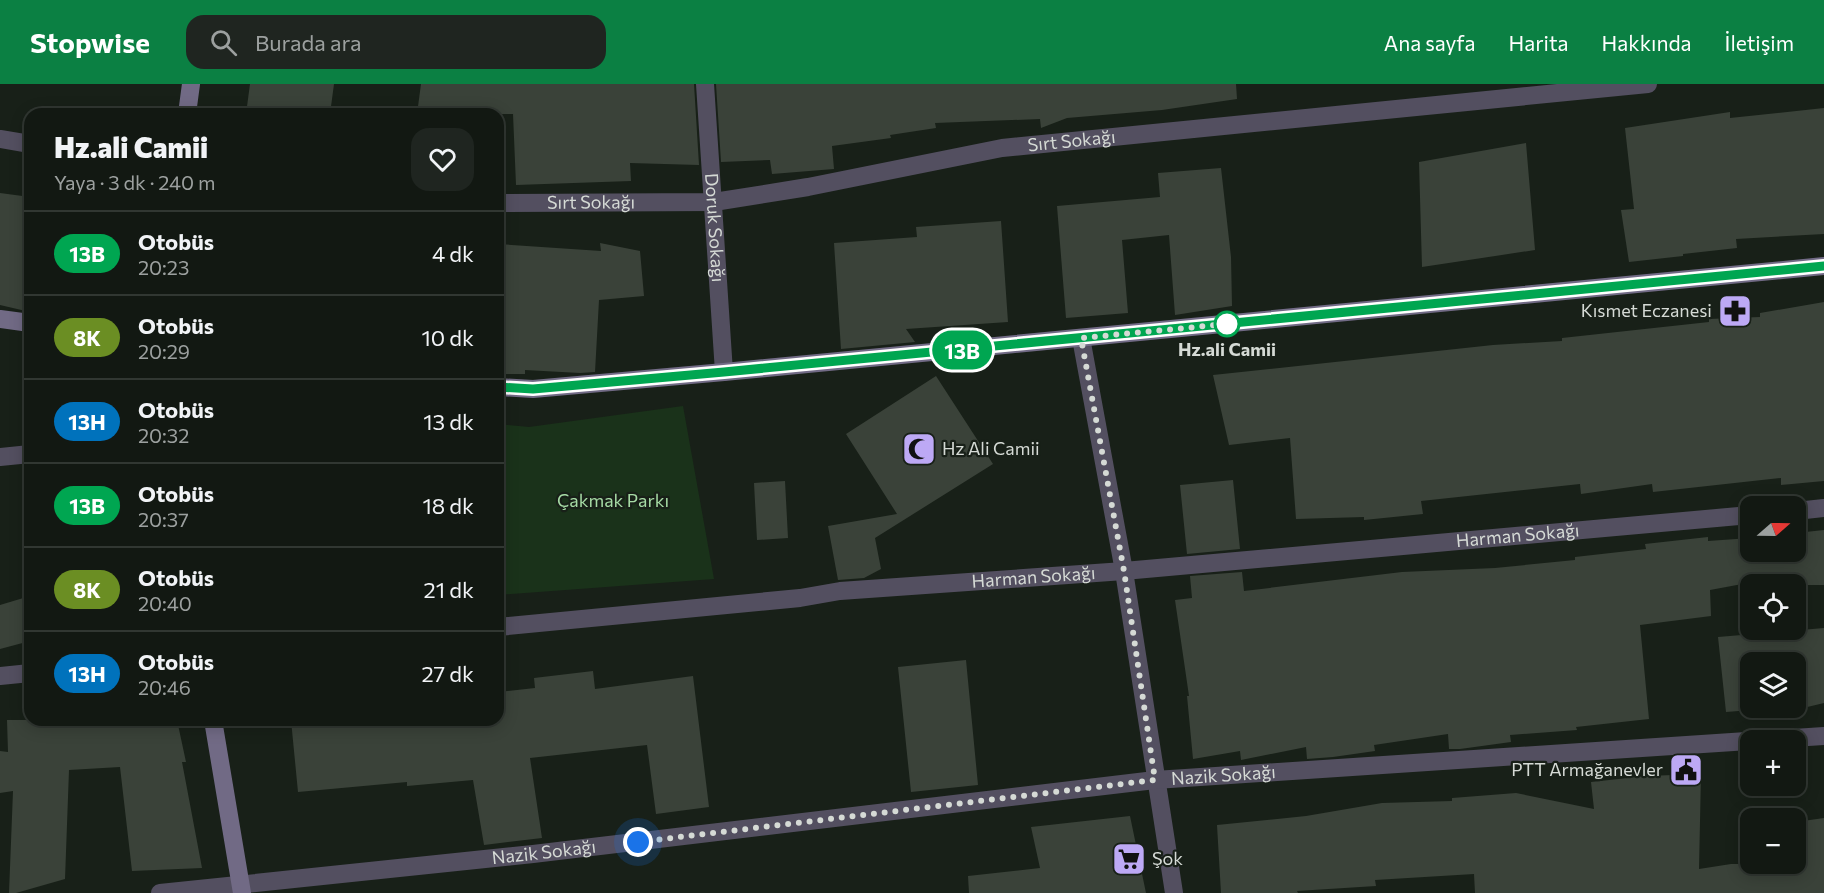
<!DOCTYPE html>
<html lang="tr">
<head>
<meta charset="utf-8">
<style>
	body { margin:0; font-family:Commissioner,sans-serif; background:#1f2520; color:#f1f3f6; height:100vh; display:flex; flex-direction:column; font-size:22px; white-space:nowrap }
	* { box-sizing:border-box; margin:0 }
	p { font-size:20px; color:#9ca09f }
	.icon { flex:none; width:33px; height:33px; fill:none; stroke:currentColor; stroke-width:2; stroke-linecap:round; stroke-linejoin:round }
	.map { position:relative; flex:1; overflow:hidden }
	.side { position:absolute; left:24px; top:24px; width:480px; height:618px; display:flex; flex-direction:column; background:#121812; border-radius:18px; box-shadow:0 3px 15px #0003,0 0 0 2px #313732 }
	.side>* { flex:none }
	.badge { padding:0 12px; border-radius:20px; font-size:21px; line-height:39px }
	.needle { width:39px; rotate:70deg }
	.fabs { position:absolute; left:1740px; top:412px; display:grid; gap:12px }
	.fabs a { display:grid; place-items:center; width:66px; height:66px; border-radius:12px; background:#121812; box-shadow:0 3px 15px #0003,0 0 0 2px #313732; font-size:30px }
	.you { position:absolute; width:30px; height:30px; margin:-15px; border:4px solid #fff; border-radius:50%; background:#1a73e8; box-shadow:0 0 0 9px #1a73e833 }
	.map>.badge { position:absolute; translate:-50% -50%; box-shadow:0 0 0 3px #fff }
	.round { display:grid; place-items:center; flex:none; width:63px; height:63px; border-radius:18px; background:#1f2520 }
	.headline { display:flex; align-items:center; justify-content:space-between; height:102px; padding:0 30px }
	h1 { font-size:28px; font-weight:800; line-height:45px }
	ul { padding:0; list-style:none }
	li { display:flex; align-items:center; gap:18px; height:84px; padding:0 30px; border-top:2px solid #313732 }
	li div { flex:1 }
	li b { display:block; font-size:22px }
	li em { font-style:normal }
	li .badge { min-width:66px; font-weight:700; text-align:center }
	header { display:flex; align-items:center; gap:36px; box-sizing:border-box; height:84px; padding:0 30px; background:#0b8043; color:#fff }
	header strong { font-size:28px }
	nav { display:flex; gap:33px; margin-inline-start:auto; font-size:21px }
	.search { width:420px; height:54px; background:#1f2520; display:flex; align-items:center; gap:15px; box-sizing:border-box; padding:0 21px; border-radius:18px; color:#9ca09f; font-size:22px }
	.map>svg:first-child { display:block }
	.green { fill:#1a321a }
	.building { fill:#3a4239 }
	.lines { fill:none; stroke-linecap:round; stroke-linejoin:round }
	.street { stroke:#534f60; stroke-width:18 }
	.secondary { stroke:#716a85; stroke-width:18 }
	.line-casing { stroke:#fff; stroke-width:14 }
	.line { stroke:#00a651; stroke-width:9 }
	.walk { stroke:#d5dad5; stroke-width:6; stroke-dasharray:0 10.8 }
	.stop-dot { fill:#fff; stroke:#00a651; stroke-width:3 }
	.labels { text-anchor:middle; stroke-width:4.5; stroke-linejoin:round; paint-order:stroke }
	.street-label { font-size:18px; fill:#d5dad5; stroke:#182018 }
	.poi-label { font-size:18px; fill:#d5dad5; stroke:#182018; text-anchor:end }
	.stop-label { font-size:18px; font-weight:bold; fill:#d5dad5; stroke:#182018 }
	.park-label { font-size:18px; fill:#a6dba5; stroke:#182018 }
</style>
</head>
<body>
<header>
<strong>Stopwise</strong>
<div class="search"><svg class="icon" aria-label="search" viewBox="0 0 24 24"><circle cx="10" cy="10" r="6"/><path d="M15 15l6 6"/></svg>Burada ara</div>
<nav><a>Ana sayfa</a><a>Harita</a><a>Hakkında</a><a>İletişim</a></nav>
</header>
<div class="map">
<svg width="1824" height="809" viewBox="0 0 1824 809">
	<rect width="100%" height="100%" fill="#182018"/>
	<path class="green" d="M683,322L714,495L498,511V340L529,343Z"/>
	<path class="building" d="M250,0H334L330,30H246Z
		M421,0H694L699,81L630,79L631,97L516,101L513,30H417Z
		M716,0H1236L1237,15L1162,26L1067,34L1041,44L1040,35L935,39L936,44L890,51L891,54L832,62L834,85L772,90L770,76L721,78Z
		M1824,24V150L1736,155L1737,164L1683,170V172L1629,178L1621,126L1634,125L1625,44L1730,28V34Z
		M1526,59L1535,166L1422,183L1419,78Z
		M1221,84L1231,173L1232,222L1175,231L1169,151L1122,156L1128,229L1066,234L1057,122L1160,113L1158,89Z
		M0,109L30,113V228L0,221Z
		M1001,137L1008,238L906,245L915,258L841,265L834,159L917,153L916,143Z
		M600,159L640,167L644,212L599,216L595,288L580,289L525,286V290H498V160L601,167Z
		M1824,218V397L1781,401V394L1653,408L1652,400L1581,410L1580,400L1421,417L1423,430L1364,436V433L1296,435L1290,354L1229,361L1213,291L1493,261L1562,257V254L1709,238V235L1760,233V229Z
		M936,292L993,380L875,454L881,485L864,494L838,496L828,442L897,430L846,350Z
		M1233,396L1240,465L1187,470L1180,401Z
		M785,397L788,454L757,456L754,399Z
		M1824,446V501H1787L1786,492L1710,506L1711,532L1640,541L1649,635L1576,643L1577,646L1510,651L1511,658L1460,665H1449L1448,650L1374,661L1375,667L1333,673L1307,675L1306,663L1241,676L1240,667L1193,675L1187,612H1189L1175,516L1192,514L1190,492L1242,488L1244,507L1402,488L1495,484L1575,476V473L1646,465L1645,460L1708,453V457L1750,454V468H1796V449Z
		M30,512V557L0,565V521Z
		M1824,544V619L1799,625V622H1796V579H1750V624H1777L1726,628L1718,553Z
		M966,576L978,701L911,708L898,583Z
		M593,587L595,605L693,592L709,723L656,730L647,661L530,674L542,754L484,761L473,696L407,702V698L298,708L291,636H498V608L535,604L534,594Z
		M7,636H177L186,678H182L202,784L132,787L120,683L69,686L65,795L16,809H9L13,707L0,709V667L8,668Z
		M1701,690L1699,785L1731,780H1796V738L1824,734V809H1475L1474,790L1375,796L1376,802L1297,807L1298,809H1221L1217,741L1306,732L1382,719L1452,717V714L1516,709L1594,725L1591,698L1646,692Z
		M1130,732L1146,809H969L968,792L1040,784L1031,743Z"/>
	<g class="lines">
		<g class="street">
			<path id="s1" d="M705,0L724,288"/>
			<path d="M0,55L30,60"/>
			<path id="s2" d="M498,119L714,118L808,103L1002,64L1648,0"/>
			<path d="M1081,254L1124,487L1174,809"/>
			<path d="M0,373L30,370"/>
			<path d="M1796,427L1824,424"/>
			<path id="s3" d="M498,543L800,514L840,507L1124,487L1750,431"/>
			<path d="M0,592L30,589"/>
			<path id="s4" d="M160,809L533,770L1155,696L1824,652"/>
		</g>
		<path class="secondary" d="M187,30L191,0
			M0,235L30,239
			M498,303L533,305L724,288L1824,182
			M213,636L242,809"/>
	</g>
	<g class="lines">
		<defs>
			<path id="line" d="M498,303L533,305L724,288L1824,182"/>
		</defs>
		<use href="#line" class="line-casing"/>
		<use href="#line" class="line"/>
		<path class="walk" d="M638,758L1155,696L1124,487L1081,254L1227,240"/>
	</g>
	<defs>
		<symbol id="pharmacy-square" viewBox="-11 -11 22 22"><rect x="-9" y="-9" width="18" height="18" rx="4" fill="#bda9f5" stroke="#182018"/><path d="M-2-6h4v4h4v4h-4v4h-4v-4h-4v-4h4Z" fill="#111"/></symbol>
		<symbol id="mosque-square" viewBox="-11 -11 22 22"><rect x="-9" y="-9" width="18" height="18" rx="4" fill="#bda9f5" stroke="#182018"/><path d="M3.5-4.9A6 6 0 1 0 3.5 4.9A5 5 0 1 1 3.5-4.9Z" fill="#111"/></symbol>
		<symbol id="civic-square" viewBox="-11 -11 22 22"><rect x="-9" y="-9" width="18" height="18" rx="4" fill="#bda9f5" stroke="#182018"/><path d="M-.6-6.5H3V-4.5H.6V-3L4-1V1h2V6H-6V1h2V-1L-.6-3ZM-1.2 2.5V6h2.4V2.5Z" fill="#111"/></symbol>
		<symbol id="supermarket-square" viewBox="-11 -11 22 22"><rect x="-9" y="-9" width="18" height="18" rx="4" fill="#bda9f5" stroke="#182018"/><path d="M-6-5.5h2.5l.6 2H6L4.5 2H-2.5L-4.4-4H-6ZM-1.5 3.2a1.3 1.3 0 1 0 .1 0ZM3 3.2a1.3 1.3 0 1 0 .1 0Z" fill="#111"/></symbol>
	</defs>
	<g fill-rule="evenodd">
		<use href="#pharmacy-square" x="1716" y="208" width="38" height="38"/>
		<use href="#mosque-square" x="900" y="346" width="38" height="38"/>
		<use href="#civic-square" x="1667" y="667" width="38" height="38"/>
		<use href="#supermarket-square" x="1110" y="756" width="38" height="38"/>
	</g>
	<circle class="stop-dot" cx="1227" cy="240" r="12"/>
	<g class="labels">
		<g class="street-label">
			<text dy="6" stroke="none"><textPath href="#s2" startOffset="579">Sırt Sokağı</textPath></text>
			<text dy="6" stroke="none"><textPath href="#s2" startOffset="93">Sırt Sokağı</textPath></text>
			<text dy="6" stroke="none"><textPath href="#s1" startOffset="144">Doruk Sokağı</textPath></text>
			<text dy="6" stroke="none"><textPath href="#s3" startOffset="1024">Harman Sokağı</textPath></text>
			<text dy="6" stroke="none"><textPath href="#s3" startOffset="538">Harman Sokağı</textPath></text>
			<text dy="6" stroke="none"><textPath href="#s4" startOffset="1070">Nazik Sokağı</textPath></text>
			<text dy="6" stroke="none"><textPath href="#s4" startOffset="386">Nazik Sokağı</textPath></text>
		</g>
		<g class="poi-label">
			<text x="1712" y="233">Kısmet Eczanesi</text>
			<text x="942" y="371" text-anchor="start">Hz Ali Camii</text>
			<text x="1663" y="692">PTT Armağanevler</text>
			<text x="1152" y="781" text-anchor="start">Şok</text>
		</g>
		<g class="stop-label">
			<text x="1227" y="272">Hz.ali Camii</text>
		</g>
		<g class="park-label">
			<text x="613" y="423">Çakmak Parkı</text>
		</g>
	</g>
</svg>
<div class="fabs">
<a><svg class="needle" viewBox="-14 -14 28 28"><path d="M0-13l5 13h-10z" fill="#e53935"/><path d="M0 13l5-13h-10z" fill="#9ca09f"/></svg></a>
<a><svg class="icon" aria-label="locate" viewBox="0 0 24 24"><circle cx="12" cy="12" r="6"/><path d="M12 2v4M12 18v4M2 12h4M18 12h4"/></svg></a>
<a><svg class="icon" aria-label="layers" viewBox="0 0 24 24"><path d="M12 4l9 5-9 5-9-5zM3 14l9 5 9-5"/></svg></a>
<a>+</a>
<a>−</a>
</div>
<div class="you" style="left:638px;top:758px"></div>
<b class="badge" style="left:962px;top:266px;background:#00a651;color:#fff">13B</b>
<section class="side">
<div class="headline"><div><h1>Hz.ali Camii</h1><p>Yaya · 3 dk · 240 m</p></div><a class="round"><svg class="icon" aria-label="heart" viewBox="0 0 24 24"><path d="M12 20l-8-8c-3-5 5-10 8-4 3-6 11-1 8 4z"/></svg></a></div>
<ul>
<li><span class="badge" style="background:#00a651;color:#fff">13B</span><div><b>Otobüs</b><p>20:23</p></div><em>4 dk</em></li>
<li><span class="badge" style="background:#6b8e23;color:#fff">8K</span><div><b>Otobüs</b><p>20:29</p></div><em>10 dk</em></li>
<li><span class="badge" style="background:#0072bc;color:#fff">13H</span><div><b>Otobüs</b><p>20:32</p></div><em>13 dk</em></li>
<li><span class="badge" style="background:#00a651;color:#fff">13B</span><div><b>Otobüs</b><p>20:37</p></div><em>18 dk</em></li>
<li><span class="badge" style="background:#6b8e23;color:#fff">8K</span><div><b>Otobüs</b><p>20:40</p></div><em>21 dk</em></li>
<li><span class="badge" style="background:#0072bc;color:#fff">13H</span><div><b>Otobüs</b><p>20:46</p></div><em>27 dk</em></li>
</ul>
</section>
</div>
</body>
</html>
